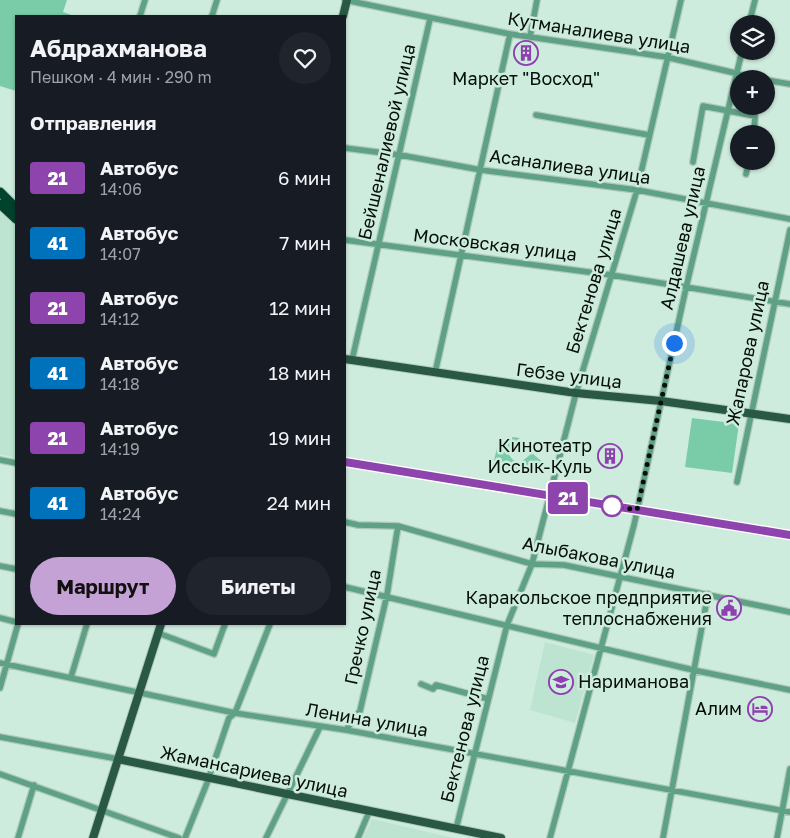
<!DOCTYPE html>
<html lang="ru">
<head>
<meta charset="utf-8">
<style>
	body { margin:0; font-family:"Golos Text",sans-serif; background:#20242c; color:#f1f3f6; height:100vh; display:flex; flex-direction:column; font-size:19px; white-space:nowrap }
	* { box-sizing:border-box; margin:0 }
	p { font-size:16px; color:#9ea1a6 }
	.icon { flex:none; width:28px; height:28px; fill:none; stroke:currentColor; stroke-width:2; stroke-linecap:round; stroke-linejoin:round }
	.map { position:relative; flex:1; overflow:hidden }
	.side { position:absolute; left:15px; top:15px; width:331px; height:610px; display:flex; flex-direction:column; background:#171b24; border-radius:0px; box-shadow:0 1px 4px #0004 }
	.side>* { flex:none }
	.badge { padding:0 10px; border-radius:4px; font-size:18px; line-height:32px }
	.buttons { position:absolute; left:730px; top:15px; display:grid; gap:10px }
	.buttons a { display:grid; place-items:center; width:45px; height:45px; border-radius:50%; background:#171b24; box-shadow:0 1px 4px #0004; font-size:25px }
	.you { position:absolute; width:25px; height:25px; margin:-12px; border:4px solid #fff; border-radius:50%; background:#1a73e8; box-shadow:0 0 0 8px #1a73e833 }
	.map>.badge { position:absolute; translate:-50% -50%; box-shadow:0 0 0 2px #fff }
	h2 { padding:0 15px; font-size:19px; line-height:45px }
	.round { display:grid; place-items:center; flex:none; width:52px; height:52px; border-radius:26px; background:#20242c }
	.head { display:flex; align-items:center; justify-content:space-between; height:85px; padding:0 15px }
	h1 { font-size:24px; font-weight:700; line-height:38px }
	.action { display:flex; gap:10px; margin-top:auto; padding:10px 15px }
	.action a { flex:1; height:58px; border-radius:30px; background:#c5a2d6; color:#111; font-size:20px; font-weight:700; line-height:58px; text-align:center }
	.action a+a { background:#20242c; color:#f1f3f6 }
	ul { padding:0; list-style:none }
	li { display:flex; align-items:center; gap:15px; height:65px; padding:0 15px }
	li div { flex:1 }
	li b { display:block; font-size:19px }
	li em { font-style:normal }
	li .badge { min-width:55px; font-weight:700; text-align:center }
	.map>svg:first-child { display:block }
	.built { fill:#bde4d1 }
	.green { fill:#7acca8 }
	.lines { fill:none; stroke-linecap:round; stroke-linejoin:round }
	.minor-casing { stroke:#aec9bb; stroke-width:8 }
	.major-casing { stroke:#aec9bb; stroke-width:10 }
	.highway-casing { stroke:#aec9bb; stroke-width:11 }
	.minor { stroke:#5ea184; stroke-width:5.5 }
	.major { stroke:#295845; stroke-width:8 }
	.highway { stroke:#00422c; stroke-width:9 }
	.line-casing { stroke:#fff; stroke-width:11 }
	.line { stroke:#8e44ad; stroke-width:8 }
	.walk { stroke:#050f0a; stroke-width:5; stroke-dasharray:0 9 }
	.stop-dot { fill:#fff; stroke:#8e44ad; stroke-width:2.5 }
	.labels { text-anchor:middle; stroke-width:5; stroke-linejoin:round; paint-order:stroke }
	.street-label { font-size:18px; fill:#050f0a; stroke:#ceecdd }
	.poi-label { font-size:18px; fill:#050f0a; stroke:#ceecdd; text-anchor:end }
</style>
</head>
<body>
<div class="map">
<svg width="790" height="838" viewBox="0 0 790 838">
	<rect width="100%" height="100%" fill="#ceecdd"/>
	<path class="built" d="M0,210L16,227V458L0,454Z
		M545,642L594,655L575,723L530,710Z
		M372,819L454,838H363Z"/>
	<path class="green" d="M0,0H67L63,12L74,16H16V91L0,86Z
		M692,418L739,424L732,473L685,467Z
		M513,437L520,438L506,451L513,460L520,463L532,453L546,465L544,474L496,466L494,460L499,441L505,442Z"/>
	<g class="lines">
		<defs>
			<path id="minor" d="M345,0L510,34L666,57L761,79
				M140,16L145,0
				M212,16L217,0
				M749,24L755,0
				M530,37L537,0
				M766,80L790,84
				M536,115L649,135
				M345,148L400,155L481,170L637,190L790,219
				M693,162L703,106L755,116L754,134
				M746,174L749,161
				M345,240L611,275L790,304
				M352,360L430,19
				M435,373L510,34
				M0,460L16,463
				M737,482L790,230
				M0,511L16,514
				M345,522L358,525L398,526L532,564L564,565L790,612
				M0,566L16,569
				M345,587L693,670L790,690
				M0,618L16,622
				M158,633L214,654L225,624
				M0,663L235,713L346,730L790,812
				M71,677L87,624
				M421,684L433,689L436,685L488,699
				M0,688L18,624
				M346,730L360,711L387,595L398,526
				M0,737L118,759
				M0,774L179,838
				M456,829L507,625L532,564L576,393L637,190L681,0
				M18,838L34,785
				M185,838L207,783L229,718L235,713L270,624
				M266,838L320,727
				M358,838L369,812
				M550,838L634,525L686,288L742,51
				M663,838L708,594
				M777,838L790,769"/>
			<path id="major" d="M343,16L347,0
				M345,359L576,393L661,401L790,419
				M118,759L501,838
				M93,838L161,624"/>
			<path id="highway" d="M0,192L16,208
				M0,204L16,219
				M345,462L790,535"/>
		</defs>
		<use href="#minor" class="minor-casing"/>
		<use href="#major" class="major-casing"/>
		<use href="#highway" class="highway-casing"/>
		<use href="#minor" class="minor"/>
		<use href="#major" class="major"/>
		<use href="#highway" class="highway"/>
	</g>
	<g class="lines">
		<defs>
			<path id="line" d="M345,462L790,535"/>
		</defs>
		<use href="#line" class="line-casing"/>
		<use href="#line" class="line"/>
		<path class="walk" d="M612,506L637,510L674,343"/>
	</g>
	<defs>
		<symbol id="building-ring" viewBox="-11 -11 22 22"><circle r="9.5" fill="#ceecdd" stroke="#8f40b0" stroke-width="1.5"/><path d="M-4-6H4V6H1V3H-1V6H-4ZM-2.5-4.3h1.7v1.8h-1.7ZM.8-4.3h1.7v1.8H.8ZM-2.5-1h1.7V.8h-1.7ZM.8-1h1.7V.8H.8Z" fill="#8f40b0"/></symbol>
		<symbol id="civic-ring" viewBox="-11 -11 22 22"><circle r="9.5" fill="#ceecdd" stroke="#8f40b0" stroke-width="1.5"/><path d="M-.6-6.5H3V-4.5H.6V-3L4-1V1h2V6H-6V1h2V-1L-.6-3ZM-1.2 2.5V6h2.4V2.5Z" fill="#8f40b0"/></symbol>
		<symbol id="school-ring" viewBox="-11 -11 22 22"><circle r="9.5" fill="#ceecdd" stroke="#8f40b0" stroke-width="1.5"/><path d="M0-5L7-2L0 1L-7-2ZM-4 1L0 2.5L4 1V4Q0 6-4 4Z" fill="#8f40b0"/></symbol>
		<symbol id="hotel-ring" viewBox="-11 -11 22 22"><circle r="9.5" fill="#ceecdd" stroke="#8f40b0" stroke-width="1.5"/><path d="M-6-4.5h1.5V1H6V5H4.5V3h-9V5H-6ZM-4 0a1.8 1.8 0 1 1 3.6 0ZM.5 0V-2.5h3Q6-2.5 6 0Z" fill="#8f40b0"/></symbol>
	</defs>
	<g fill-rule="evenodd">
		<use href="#building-ring" x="512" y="39" width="28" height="28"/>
		<use href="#building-ring" x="596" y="442" width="28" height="28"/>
		<use href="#civic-ring" x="715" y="594" width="28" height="28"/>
		<use href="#school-ring" x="547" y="668" width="28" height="28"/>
		<use href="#hotel-ring" x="746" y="695" width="28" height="28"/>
	</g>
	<circle class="stop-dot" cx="612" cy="506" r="10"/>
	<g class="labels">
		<g class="street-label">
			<text transform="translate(599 33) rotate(9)" y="6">Кутманалиева улица</text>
			<text transform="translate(387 142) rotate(-77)" y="6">Бейшеналиевой улица</text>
			<text transform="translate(570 167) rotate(8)" y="6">Асаналиева улица</text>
			<text transform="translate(683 238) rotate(-77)" y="6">Алдашева улица</text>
			<text transform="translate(495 245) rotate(7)" y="6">Московская улица</text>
			<text transform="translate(594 281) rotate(-73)" y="6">Бектенова улица</text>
			<text transform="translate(748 353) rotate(-78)" y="6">Жапарова улица</text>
			<text transform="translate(569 376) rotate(7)" y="6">Гебзе улица</text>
			<text transform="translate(599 558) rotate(11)" y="6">Алыбакова улица</text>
			<text transform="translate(363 627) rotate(-78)" y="6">Гречко улица</text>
			<text transform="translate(367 720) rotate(10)" y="6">Ленина улица</text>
			<text transform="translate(465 729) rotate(-76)" y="6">Бектенова улица</text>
			<text transform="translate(254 772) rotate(12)" y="6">Жамансариева улица</text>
		</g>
		<g class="poi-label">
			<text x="526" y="85" text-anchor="middle">Маркет "Восход"</text>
			<text x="592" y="452">Кинотеатр<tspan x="592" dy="21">Иссык-Куль</tspan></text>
			<text x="712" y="604">Каракольское предприятие<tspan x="712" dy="21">теплоснабжения</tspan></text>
			<text x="578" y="688" text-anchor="start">Нариманова</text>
			<text x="742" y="715">Алим</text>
		</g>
	</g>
</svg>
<div class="buttons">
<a><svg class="icon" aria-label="layers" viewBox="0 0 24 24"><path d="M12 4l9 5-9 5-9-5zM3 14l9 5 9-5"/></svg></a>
<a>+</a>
<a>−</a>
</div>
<div class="you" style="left:674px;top:343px"></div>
<b class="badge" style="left:568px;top:498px;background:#8e44ad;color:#fff">21</b>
<section class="side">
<div class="head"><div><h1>Абдрахманова</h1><p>Пешком · 4 мин · 290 m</p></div><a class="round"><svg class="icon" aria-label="heart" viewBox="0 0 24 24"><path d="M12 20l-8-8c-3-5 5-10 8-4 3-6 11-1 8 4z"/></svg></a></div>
<h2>Отправления</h2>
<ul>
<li><span class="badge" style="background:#8e44ad;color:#fff">21</span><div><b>Автобус</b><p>14:06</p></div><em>6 мин</em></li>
<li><span class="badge" style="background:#0072bc;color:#fff">41</span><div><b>Автобус</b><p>14:07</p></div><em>7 мин</em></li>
<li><span class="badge" style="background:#8e44ad;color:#fff">21</span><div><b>Автобус</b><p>14:12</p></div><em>12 мин</em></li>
<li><span class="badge" style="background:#0072bc;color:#fff">41</span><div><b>Автобус</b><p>14:18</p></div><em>18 мин</em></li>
<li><span class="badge" style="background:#8e44ad;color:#fff">21</span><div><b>Автобус</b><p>14:19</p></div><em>19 мин</em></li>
<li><span class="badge" style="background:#0072bc;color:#fff">41</span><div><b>Автобус</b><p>14:24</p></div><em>24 мин</em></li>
</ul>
<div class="action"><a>Маршрут</a><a>Билеты</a></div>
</section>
</div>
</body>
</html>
